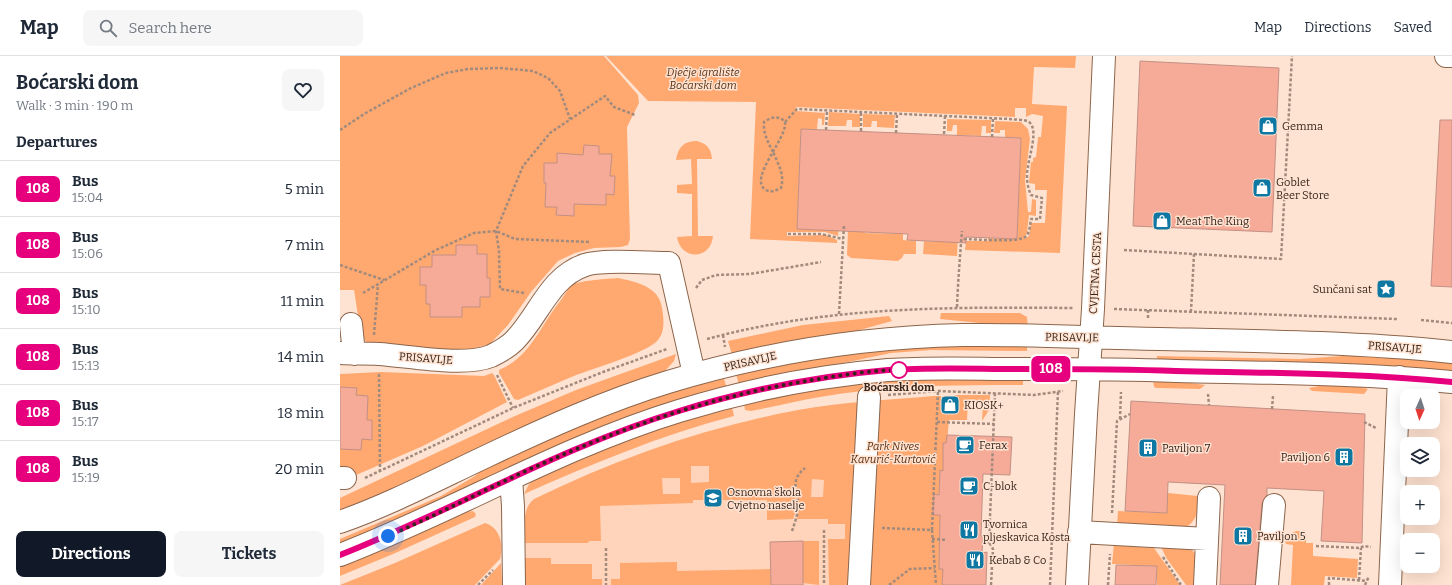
<!DOCTYPE html>
<html lang="en">
<head>
<meta charset="utf-8">
<style>
	body { margin:0; font-family:Bitter,serif; background:#f6f6f7; color:#1f2937; height:100vh; display:flex; flex-direction:column; font-size:15px; white-space:nowrap }
	* { box-sizing:border-box; margin:0 }
	p { font-size:13px; color:#747a83 }
	.icon { flex:none; width:22px; height:22px; fill:none; stroke:currentColor; stroke-width:2; stroke-linecap:round; stroke-linejoin:round }
	.map { position:relative; flex:1; overflow:hidden }
	.sheet { display:flex; flex-direction:column; background:#fff; width:340px }
	.sheet>* { flex:none }
	.badge { padding:0 8px; border-radius:6px; font-size:14px; line-height:26px }
	.needle { width:26px; rotate:183deg }
	.buttons { position:absolute; left:1060px; top:333px; display:grid; gap:8px }
	.buttons a { display:grid; place-items:center; width:40px; height:40px; border-radius:8px; background:#fff; box-shadow:0 4px 16px #0002; font-size:20px }
	.you { position:absolute; width:20px; height:20px; margin:-10px; border:3px solid #fff; border-radius:50%; background:#1a73e8; box-shadow:0 0 0 6px #1a73e833 }
	.map>.badge { position:absolute; translate:-50% -50%; box-shadow:0 0 0 2px #fff }
	h2 { padding:0 16px; font-size:15px; line-height:36px }
	.round { display:grid; place-items:center; flex:none; width:42px; height:42px; border-radius:8px; background:#f6f6f7 }
	.head { display:flex; align-items:center; justify-content:space-between; height:68px; padding:0 16px }
	h1 { font-size:19px; font-weight:700; line-height:30px }
	.primary-button { display:flex; gap:8px; margin-top:auto; padding:8px 16px }
	.primary-button a { flex:1; height:46px; border-radius:8px; background:#111827; color:#fff; font-size:16px; font-weight:700; line-height:46px; text-align:center }
	.primary-button a+a { background:#f6f6f7; color:#1f2937 }
	ul { padding:0; list-style:none }
	li { display:flex; align-items:center; gap:12px; height:56px; padding:0 16px; border-top:1px solid #e0e1e3 }
	li div { flex:1 }
	li b { display:block; font-size:15px }
	li em { font-style:normal }
	li .badge { min-width:44px; font-weight:700; text-align:center }
	header { display:flex; align-items:center; gap:24px; box-sizing:border-box; height:56px; padding:0 20px; background:#fff; border-bottom:1px solid #e0e1e3 }
	header strong { font-size:19px }
	nav { display:flex; gap:22px; margin-inline-start:auto; font-size:14px }
	.search { width:280px; height:36px; background:#f6f6f7; display:flex; align-items:center; gap:10px; box-sizing:border-box; padding:0 14px; border-radius:8px; color:#747a83; font-size:15px }
	main { display:flex; flex:1; min-height:0 }
	.map>svg:first-child { display:block }
	.built { fill:#ffd4ba }
	.green { fill:#ffa970; fill-rule:evenodd }
	.building { fill:#f6aa98; stroke:#c29084 }
	.lines { fill:none; stroke-linecap:round; stroke-linejoin:round }
	.minor-casing { stroke:#8c654b; stroke-width:24 }
	.path { stroke:#a28b7d; stroke-width:2.5; stroke-dasharray:3 2; stroke-linecap:butt }
	.minor { stroke:#fff; stroke-width:22 }
	.line-casing { stroke:#fff; stroke-width:9 }
	.line { stroke:#e6007e; stroke-width:6 }
	.walk { stroke:#36251a; stroke-width:4; stroke-dasharray:0 7.2 }
	.stop-dot { fill:#fff; stroke:#e6007e; stroke-width:2 }
	.labels { text-anchor:middle; stroke-width:3; stroke-linejoin:round; paint-order:stroke }
	.park-label { font-size:11px; font-style:italic; fill:#5b3113; stroke:#ffe3d2 }
	.poi-label { font-size:11px; fill:#36251a; stroke:#ffe3d2; text-anchor:start }
	.street-label { font-size:11px; fill:#36251a; stroke:#ffe3d2 }
	.stop-label { font-size:11px; font-weight:bold; fill:#36251a; stroke:#ffe3d2 }
</style>
</head>
<body>
<header>
<strong>Map</strong>
<div class="search"><svg class="icon" aria-label="search" viewBox="0 0 24 24"><circle cx="10" cy="10" r="6"/><path d="M15 15l6 6"/></svg>Search here</div>
<nav><a>Map</a><a>Directions</a><a>Saved</a></nav>
</header>
<main>
<section class="sheet">
<div class="head"><div><h1>Boćarski dom</h1><p>Walk · 3 min · 190 m</p></div><a class="round"><svg class="icon" aria-label="heart" viewBox="0 0 24 24"><path d="M12 20l-8-8c-3-5 5-10 8-4 3-6 11-1 8 4z"/></svg></a></div>
<h2>Departures</h2>
<ul>
<li><span class="badge" style="background:#e6007e;color:#fff">108</span><div><b>Bus</b><p>15:04</p></div><em>5 min</em></li>
<li><span class="badge" style="background:#e6007e;color:#fff">108</span><div><b>Bus</b><p>15:06</p></div><em>7 min</em></li>
<li><span class="badge" style="background:#e6007e;color:#fff">108</span><div><b>Bus</b><p>15:10</p></div><em>11 min</em></li>
<li><span class="badge" style="background:#e6007e;color:#fff">108</span><div><b>Bus</b><p>15:13</p></div><em>14 min</em></li>
<li><span class="badge" style="background:#e6007e;color:#fff">108</span><div><b>Bus</b><p>15:17</p></div><em>18 min</em></li>
<li><span class="badge" style="background:#e6007e;color:#fff">108</span><div><b>Bus</b><p>15:19</p></div><em>20 min</em></li>
</ul>
<div class="primary-button"><a>Directions</a><a>Tickets</a></div>
</section>
<div class="map">
<svg width="1112" height="529" viewBox="0 0 1112 529">
	<rect width="100%" height="100%" fill="#ffe3d2"/>
	<path class="built" d="M505,362L507,529H186L185,467L265,432Z"/>
	<path class="green" d="M0,0H264L298,39L299,47L287,71L290,183L288,189L281,191L254,192L235,197L218,205L191,236L168,269L150,288L125,295L27,287L21,279L14,234H0Z
		M266,0H736L735,12L694,11L692,48L727,50L720,197L625,194L626,185H648V182L659,183V176L665,183H677L681,82L665,81V74H660V77H654L655,65L681,66L688,73L690,83L685,124L688,156H691L692,143L696,144V160L689,159L687,177L684,183L689,180L691,167H705L707,134H695V128L689,127L691,106H693V102L696,101L698,81H701L703,60L692,58L686,61V52H675V61L456,51V55L485,57L484,69H482V63L478,62L477,73H461L457,173L489,174L499,169L498,180L485,176H447V180L486,179L497,184V187L410,183L416,46L308,45Z
		M489,56L520,58V71H512V64H507L506,70H488Z
		M523,58L555,59L554,72L537,71V65H532L531,71H523Z
		M607,63L651,64V77H646V70H642L641,80L617,79V69H613L612,75H607Z
		M357,85C367,88 371,92 372,103H357L358,180H373C371,204 341,205 337,181L352,180V138L337,137V129L352,128L351,103L336,104C338,91 344,85 357,85Z
		M508,173L525,174V177L563,178V184L576,185V198H564L562,202L558,205L511,202L507,199Z
		M596,180L618,181L617,200L583,198L584,185L595,186Z
		M278,222C296,226 319,230 322,252C324,263 325,276 318,284C308,297 247,314 229,322C212,329 195,337 178,344L174,343L159,317V314C191,301 201,268 221,244C224,240 228,232 232,229C242,224 267,223 278,222Z
		M601,257H680L687,261L688,272L600,263Z
		M549,260L552,265L509,277L392,299L388,285L463,269Z
		M687,290V295L591,294L551,297L399,329L396,318C440,309 484,299 529,295C581,290 634,290 687,290Z
		M336,298L334,305L324,316L154,388L0,456V442L175,360L236,334Z
		M1017,299L1112,306V316L817,304V300L960,303Z
		M41,316L144,320L152,317L154,319L167,346L83,390L0,426V318Z
		M383,320L387,332L330,346L275,365L45,471L0,489V483L101,440L135,420L140,415L228,374L322,338Z
		M620,321L683,322V329C624,329 565,329 506,337C474,341 442,349 411,355L405,354L404,348C452,338 500,329 549,325C572,322 596,322 620,321Z
		M813,324L835,325L865,329L860,333L816,332L814,331Z
		M984,329L1017,330L1028,333L1024,338L972,335L969,332Z
		M615,339H650L649,354L642,365L643,347L628,346L627,364H609L607,387H603V406L605,415H600L599,432L604,439L594,438L593,459H600L599,513H608L602,529H489L488,483H505V468H488V463H457C461,449 457,444 457,430L453,429L457,452L453,463L427,464V444H353V447L260,450L261,485H249L248,487H183L180,461H185C186,453 188,448 194,443C278,402 366,371 458,354C502,346 548,344 593,340H601L602,354L614,355ZM351,410H369V426L351,427ZM322,422H340V438H323ZM472,423L484,424L483,441H471Z
		M392,351L394,360C321,379 252,408 184,438L189,428L196,423L221,411L311,373Z
		M828,437L858,440C858,453 858,466 844,472L777,469L778,455L826,457Z
		M133,455L136,458L135,461L53,498L0,520V510L55,489L125,456Z
		M145,467C160,471 164,489 160,503L135,529H0L55,507Z
		M956,475H966V487H973V500L1018,503L1017,522L985,520L984,529H951L953,489L946,488L945,484L948,479Z
		M463,485H479V529L463,527Z
		M774,487H800V491L814,492L840,529H817V510L772,508Z
		M820,489L848,491L857,499L855,529H846L827,503Z
		M183,502H211V508H252V523H262V529H181Z
		M337,506V515L430,513L431,529H271V523H280V507Z
		M161,507L162,529H141Z"/>
	<path class="building" d="M800,5L939,12L932,176L793,170Z
		M1100,64H1112V231L1091,230Z
		M461,73L681,82L677,183L626,181V187L567,184L568,178L457,173Z
		M244,89L259,90V98H272L270,120H275L274,139L266,138V149L234,148V160L216,159L217,151H205L206,127H204V107H217V97L243,99Z
		M116,189H137V198H147V222H150V241H140V251H122V261H90V248H86V229H80V211H92V199H116Z
		M0,331L17,332L16,339L28,340L27,364H32V384L22,383L21,394L0,393Z
		M791,345L1025,358L1022,487L981,485L984,435L927,432V439L922,448L915,529H880L885,429L828,426L827,457L785,455Z
		M607,379L672,381L670,419L643,418L641,480H643L642,497L647,496L646,529H602L603,513H599L600,459H593L594,438L599,439L600,414L603,415V387H606Z
		M463,485V529H431L430,486Z
		M776,509L817,510L816,529H775Z"/>
	<g class="lines">
		<defs>
			<path id="minor" d="M1106,0H1112
				M11,268L14,298
				M0,297C13,298 26,297 39,298C69,300 124,311 151,300C159,296 168,291 174,285C199,260 209,221 245,209C263,203 308,207 329,207L354,318
				M0,422H5
				M171,423L173,450L174,529
				M0,466C51,448 98,423 147,400C206,372 266,345 328,326C424,297 523,281 623,279C688,278 753,282 819,283C916,285 1015,286 1112,296
				M739,476L867,483
				M0,499C114,455 221,391 339,355C407,334 477,320 548,314C592,311 636,313 680,313C732,313 784,313 836,315C928,317 1020,317 1112,326
				M519,529L529,341
				M737,529L746,358L753,253L764,0
				M865,529L869,442
				M927,529L934,449
				M1050,529L1059,321"/>
		</defs>
		<use href="#minor" class="minor-casing"/>
		<path class="path" d="M445,66L457,53L670,63C676,64 684,63 689,66C699,73 689,100 688,111C686,120 687,130 691,139L702,142L700,163H691C690,168 690,178 685,181C677,187 634,183 622,183
			M0,74L24,58L71,32L106,17L128,13L160,12L193,15L208,22L220,35L230,63
			M486,74L487,55
			M521,75V56
			M556,77L557,58
			M604,78L605,60
			M652,81L653,62
			M433,96C428,86 423,77 424,66C431,61 439,59 445,66C448,82 407,123 426,134C432,137 436,134 441,132C445,118 438,108 433,96
			M448,178H481L503,183
			M784,194L854,198L851,255
			M854,198L941,203L952,0
			M0,209L44,224
			M356,232L362,224L376,219L410,218L481,206
			M23,237L96,194L134,177L156,175L175,183L250,186
			M184,237L160,233L159,195L156,175L183,110L210,77L265,40L274,51L295,59
			M617,251C618,225 620,200 622,175
			M774,253L1057,263
			M499,258L504,169
			M808,262V253
			M1081,264L1112,267
			M34,279L38,228
			M383,279L385,291
			M367,283C489,250 608,251 734,252
			M39,318L40,415
			M157,319L173,352
			M868,338L869,349
			M548,339L598,335L694,339L723,335
			M932,353L933,340
			M780,363L781,336
			M597,366L654,368
			M1024,366L1036,372V373
			M25,422L173,352L263,316L327,293
			M772,457L777,365L790,358
			M542,472L592,474L598,335
			M484,474V529
			M592,474L596,529
			M452,475C455,466 459,456 458,447C457,432 450,425 465,412
			M592,483L607,484
			M642,486H649
			M976,490L1020,492L1024,490L1031,491
			M266,492V529
			M823,501L841,529
			M1019,524L1021,492
			M138,529L153,514
			M549,529L570,513L595,512
			M651,529L653,493L649,486L655,337
			M710,529L718,335
			M768,529L770,498
			M989,529V522L1027,525
			M1025,529L1029,520"/>
		<use href="#minor" class="minor"/>
	</g>
	<g class="lines">
		<defs>
			<path id="line" d="M0,499C114,454 221,391 339,355C407,334 477,320 548,314C592,311 636,313 680,313C732,313 784,313 836,315C928,317 1020,317 1112,326"/>
		</defs>
		<use href="#line" class="line-casing"/>
		<use href="#line" class="line"/>
		<path class="walk" d="M48,480C104,456 157,427 213,403C292,368 374,341 460,326C492,321 527,314 559,314"/>
	</g>
	<defs>
		<symbol id="shop-square" viewBox="-11 -11 22 22"><rect x="-9" y="-9" width="18" height="18" rx="4" fill="#0e77a2" stroke="#ffe3d2"/><path d="M-5-2.5h2.3a2.7 3.5 0 0 1 5.4 0H5L5.5 6h-11ZM-1.5-2.5h3a1.5 2.3 0 0 0-3 0Z" fill="#fff"/></symbol>
		<symbol id="sight-square" viewBox="-11 -11 22 22"><rect x="-9" y="-9" width="18" height="18" rx="4" fill="#0e77a2" stroke="#ffe3d2"/><path d="M0-6L1.8-2.2L6-1.7L2.9 1.2L3.7 5.4L0 3.3L-3.7 5.4L-2.9 1.2L-6-1.7L-1.8-2.2Z" fill="#fff"/></symbol>
		<symbol id="cafe-square" viewBox="-11 -11 22 22"><rect x="-9" y="-9" width="18" height="18" rx="4" fill="#0e77a2" stroke="#ffe3d2"/><path d="M-5.5-4.5H6V0H3Q3 3.5 0 3.5H-2.5Q-5.5 3.5-5.5 0ZM3-3.2v2h1.7v-2ZM-6 4.5H4V6H-6Z" fill="#fff"/></symbol>
		<symbol id="building-square" viewBox="-11 -11 22 22"><rect x="-9" y="-9" width="18" height="18" rx="4" fill="#0e77a2" stroke="#ffe3d2"/><path d="M-4-6H4V6H1V3H-1V6H-4ZM-2.5-4.3h1.7v1.8h-1.7ZM.8-4.3h1.7v1.8H.8ZM-2.5-1h1.7V.8h-1.7ZM.8-1h1.7V.8H.8Z" fill="#fff"/></symbol>
		<symbol id="school-square" viewBox="-11 -11 22 22"><rect x="-9" y="-9" width="18" height="18" rx="4" fill="#0e77a2" stroke="#ffe3d2"/><path d="M0-5L7-2L0 1L-7-2ZM-4 1L0 2.5L4 1V4Q0 6-4 4Z" fill="#fff"/></symbol>
		<symbol id="restaurant-square" viewBox="-11 -11 22 22"><rect x="-9" y="-9" width="18" height="18" rx="4" fill="#0e77a2" stroke="#ffe3d2"/><path d="M-5-6h1v4h1v-4h1v4h1v-4h1v5L-1.5 .5V6h-2V.5L-5-1ZM5-6V6H3V1.5H1.5Q1.5-4 5-6Z" fill="#fff"/></symbol>
	</defs>
	<g fill-rule="evenodd">
		<use href="#shop-square" x="917" y="59" width="22" height="22"/>
		<use href="#shop-square" x="911" y="121" width="22" height="22"/>
		<use href="#shop-square" x="811" y="154" width="22" height="22"/>
		<use href="#sight-square" x="1035" y="222" width="22" height="22"/>
		<use href="#shop-square" x="599" y="338" width="22" height="22"/>
		<use href="#cafe-square" x="614" y="378" width="22" height="22"/>
		<use href="#building-square" x="797" y="381" width="22" height="22"/>
		<use href="#building-square" x="993" y="390" width="22" height="22"/>
		<use href="#cafe-square" x="618" y="419" width="22" height="22"/>
		<use href="#school-square" x="362" y="431" width="22" height="22"/>
		<use href="#restaurant-square" x="618" y="463" width="22" height="22"/>
		<use href="#building-square" x="892" y="469" width="22" height="22"/>
		<use href="#restaurant-square" x="624" y="493" width="22" height="22"/>
	</g>
	<circle class="stop-dot" cx="559" cy="314" r="8"/>
	<g class="labels">
		<g class="park-label">
			<text x="363" y="20">Dječje igralište<tspan x="363" dy="13">Boćarski dom</tspan></text>
			<text x="553" y="394">Park Nives<tspan x="553" dy="13">Kavurić-Kurtović</tspan></text>
		</g>
		<g class="poi-label">
			<text x="942" y="74">Gemma</text>
			<text x="936" y="130">Goblet<tspan x="936" dy="13">Beer Store</tspan></text>
			<text x="836" y="169">Meat The King</text>
			<text x="1032" y="237" text-anchor="end">Sunčani sat</text>
			<text x="624" y="353">KIOSK+</text>
			<text x="639" y="393">Ferax</text>
			<text x="822" y="396">Paviljon 7</text>
			<text x="990" y="405" text-anchor="end">Paviljon 6</text>
			<text x="643" y="434">C-blok</text>
			<text x="387" y="440">Osnovna škola<tspan x="387" dy="13">Cvjetno naselje</tspan></text>
			<text x="643" y="472">Tvornica<tspan x="643" dy="13">pljeskavica Kosta</tspan></text>
			<text x="917" y="484">Paviljon 5</text>
			<text x="649" y="508">Kebab &amp; Co</text>
		</g>
		<g class="street-label">
			<text transform="translate(755 217) rotate(-87)" y="4">CVJETNA CESTA</text>
			<text transform="translate(732 281) rotate(1)" y="4">PRISAVLJE</text>
			<text transform="translate(1055 291) rotate(4)" y="4">PRISAVLJE</text>
			<text transform="translate(86 302) rotate(4)" y="4">PRISAVLJE</text>
			<text transform="translate(410 305) rotate(-13)" y="4">PRISAVLJE</text>
		</g>
		<g class="stop-label">
			<text x="559" y="335">Boćarski dom</text>
		</g>
	</g>
</svg>
<div class="buttons">
<a><svg class="needle" viewBox="-14 -14 28 28"><path d="M0-13l5 13h-10z" fill="#e53935"/><path d="M0 13l5-13h-10z" fill="#747a83"/></svg></a>
<a><svg class="icon" aria-label="layers" viewBox="0 0 24 24"><path d="M12 4l9 5-9 5-9-5zM3 14l9 5 9-5"/></svg></a>
<a>+</a>
<a>−</a>
</div>
<div class="you" style="left:48px;top:480px"></div>
<b class="badge" style="left:711px;top:313px;background:#e6007e;color:#fff">108</b>
</div>
</main>
</body>
</html>
